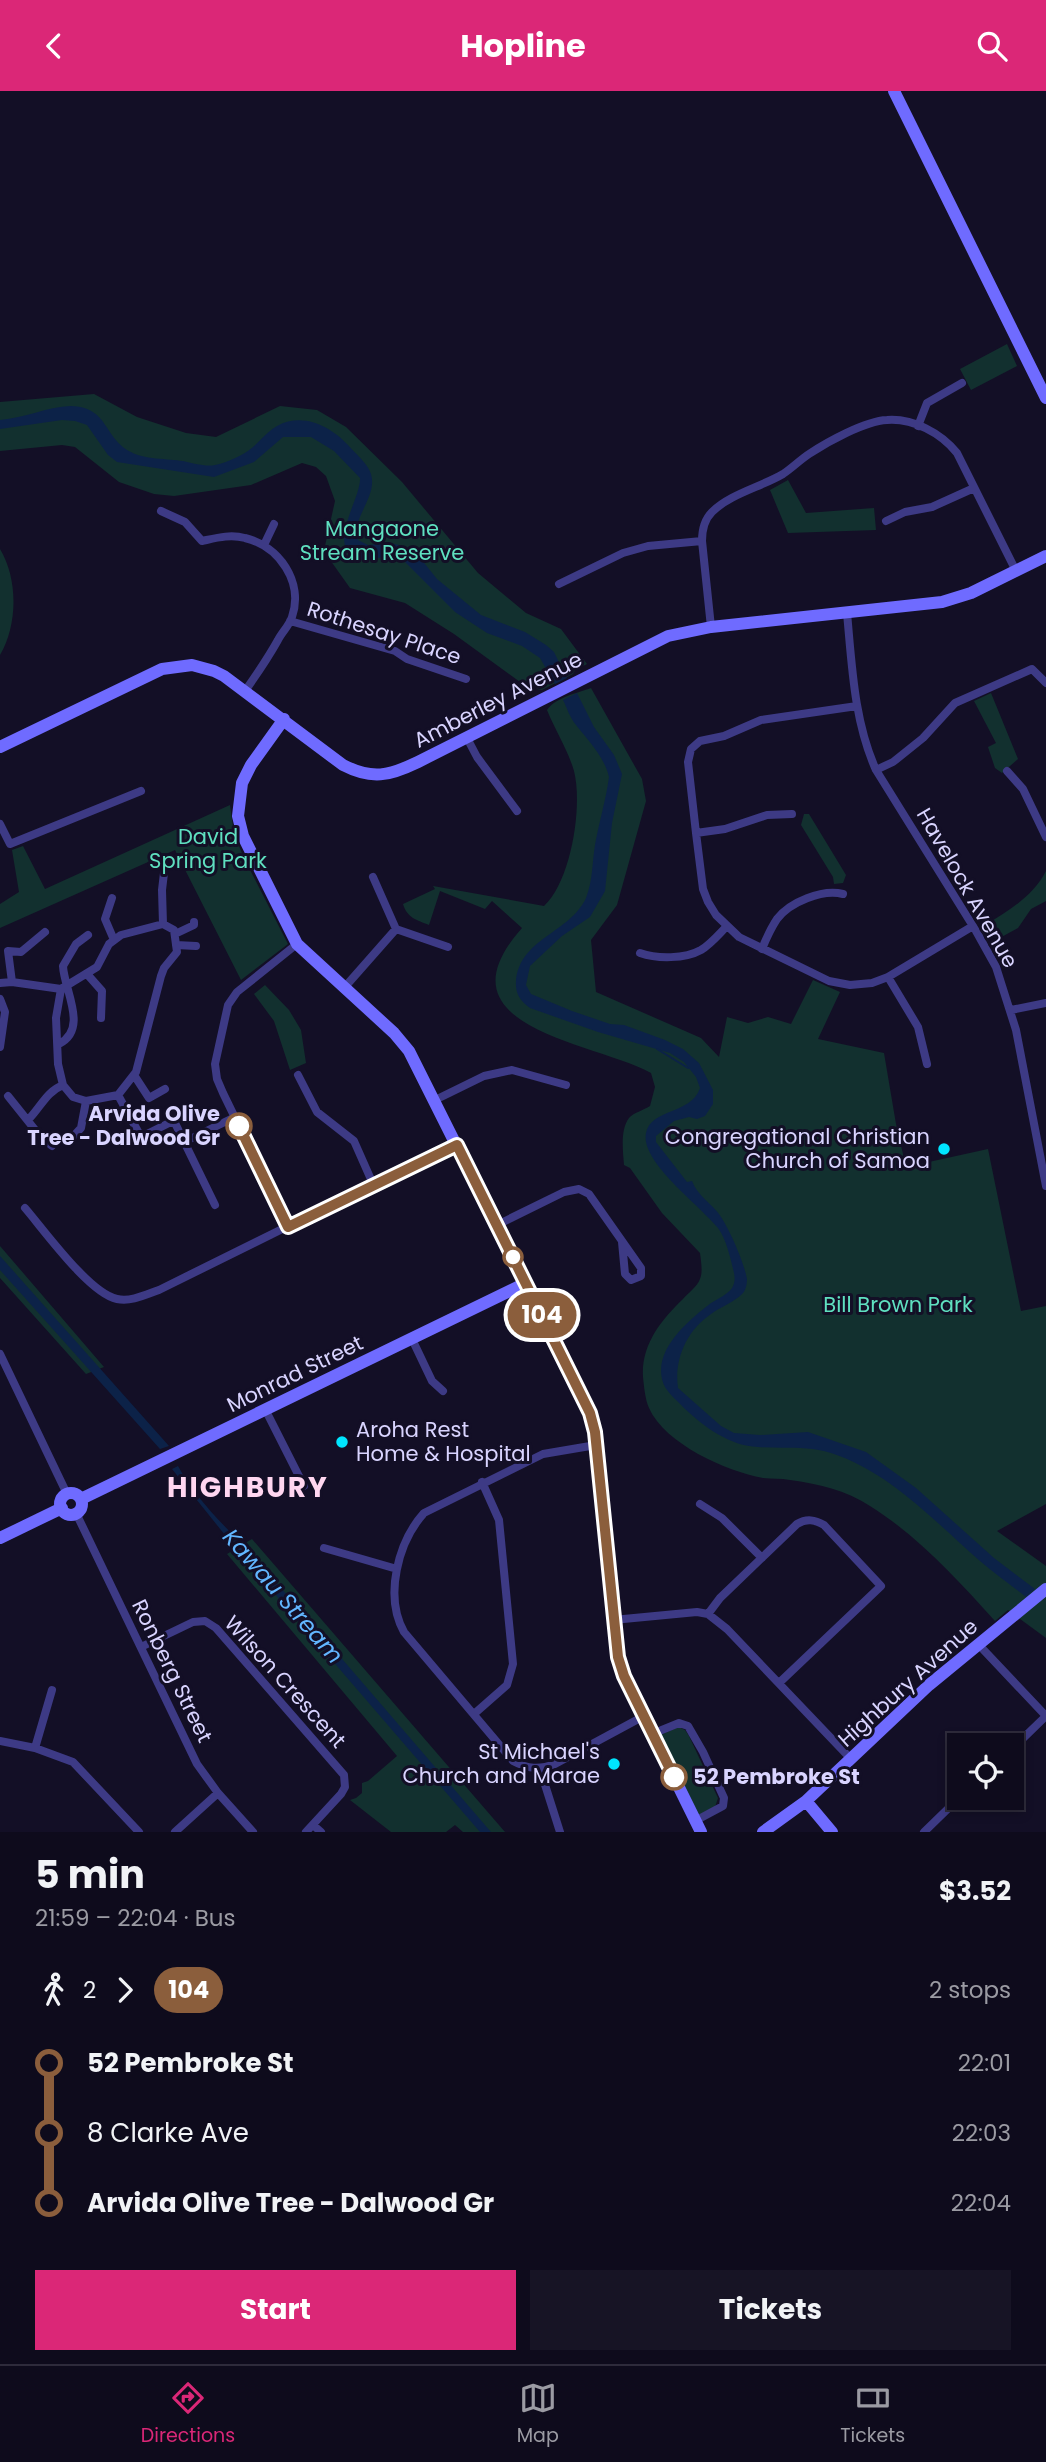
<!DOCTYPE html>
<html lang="en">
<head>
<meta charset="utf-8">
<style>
	body { margin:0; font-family:Poppins,sans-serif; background:#171425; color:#f1f3f6; height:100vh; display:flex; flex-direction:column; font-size:26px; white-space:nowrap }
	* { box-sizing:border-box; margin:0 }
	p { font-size:23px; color:#9b9ba3 }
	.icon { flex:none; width:38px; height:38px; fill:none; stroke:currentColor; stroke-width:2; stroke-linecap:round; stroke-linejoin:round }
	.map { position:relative; height:1741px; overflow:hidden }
	.drawer { display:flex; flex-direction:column; background:#0e0b1c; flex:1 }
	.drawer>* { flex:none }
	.badge { padding:0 14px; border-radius:23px; font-size:24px; line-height:46px }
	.buttons { position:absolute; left:947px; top:1642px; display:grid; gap:14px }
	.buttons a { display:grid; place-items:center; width:77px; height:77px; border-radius:0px; background:#0e0b1c; box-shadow:0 4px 10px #0003,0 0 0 2px #2e2b3b; font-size:35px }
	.map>.badge { position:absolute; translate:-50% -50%; box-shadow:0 0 0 4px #fff }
	.legs { display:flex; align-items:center; gap:10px; height:77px; padding:0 35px; font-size:23px }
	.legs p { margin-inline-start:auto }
	.head { display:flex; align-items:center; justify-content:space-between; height:119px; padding:0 35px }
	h1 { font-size:38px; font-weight:700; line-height:52px }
	.primary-button { display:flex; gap:14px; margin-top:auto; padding:14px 35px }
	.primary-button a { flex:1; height:80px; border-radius:0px; background:#db2777; color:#fff; font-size:28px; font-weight:700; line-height:80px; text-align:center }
	.primary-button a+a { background:#171425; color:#f1f3f6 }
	ul { padding:0 35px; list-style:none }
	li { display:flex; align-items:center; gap:24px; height:70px; font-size:26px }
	li i { display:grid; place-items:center; width:10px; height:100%; margin:0 9px; background:currentColor }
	li i::after { content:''; width:18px; height:18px; margin:-9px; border:5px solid; border-radius:50%; background:#0e0b1c }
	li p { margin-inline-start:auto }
	li:first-child i { background:linear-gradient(#0000 50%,currentColor 0) }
	li:last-child i { background:linear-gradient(currentColor 50%,#0000 0) }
	header { display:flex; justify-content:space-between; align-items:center; height:91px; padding:0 35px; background:#db2777; color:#fff; font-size:32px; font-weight:700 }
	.tab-bar { display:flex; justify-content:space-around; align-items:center; height:98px; border-top:2px solid #2e2b3b; background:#0e0b1c; font-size:19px; color:#9b9ba3 }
	.tab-bar a { display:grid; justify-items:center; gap:4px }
	.tab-bar .active { color:#db2777 }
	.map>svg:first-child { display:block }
	.green { fill:#12302f }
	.water { fill:#0c2248 }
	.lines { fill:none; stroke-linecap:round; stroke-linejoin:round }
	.stream { stroke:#0c2248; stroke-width:2 }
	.street { stroke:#3d3a85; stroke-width:8 }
	.secondary { stroke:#6f6bff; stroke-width:12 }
	.line-1-casing { stroke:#fff; stroke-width:16 }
	.line-1 { stroke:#8b5e3c; stroke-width:10 }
	.stop-1-dot { fill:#fff; stroke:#8b5e3c; stroke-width:3.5 }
	.poi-dot { fill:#00e5ff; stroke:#130f26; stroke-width:2.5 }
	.labels { text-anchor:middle; stroke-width:6; stroke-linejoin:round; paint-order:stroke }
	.park-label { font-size:21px; fill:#5fe0c0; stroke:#130f26 }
	.street-label { font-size:21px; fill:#d9d4ff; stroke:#130f26 }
	.stop-label { font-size:21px; font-weight:bold; fill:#d9d4ff; stroke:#130f26; text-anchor:end }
	.poi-label { font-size:21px; fill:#d9d4ff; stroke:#130f26; text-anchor:end }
	.water-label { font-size:23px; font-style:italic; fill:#62b6ff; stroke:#130f26 }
	.district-label { font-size:28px; font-weight:bold; letter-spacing:2px; fill:#ffd6f0; stroke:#130f26 }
</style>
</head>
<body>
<header><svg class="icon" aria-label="back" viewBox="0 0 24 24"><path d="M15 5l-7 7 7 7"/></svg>Hopline<svg class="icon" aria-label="search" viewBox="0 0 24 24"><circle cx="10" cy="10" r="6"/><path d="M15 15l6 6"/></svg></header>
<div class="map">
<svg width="1046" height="1741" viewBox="0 0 1046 1741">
	<rect width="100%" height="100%" fill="#130f26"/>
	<path class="green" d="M1007,253L1017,275L971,299L960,278Z
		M94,303L137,326L186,342L216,346L280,315L317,319L346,336L402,391L478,482L526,522L561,538L587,573L575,579L573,583L542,599L537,598L532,591L527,596L454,543L405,512L350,497L328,466L325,455L335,410L326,385L316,376L302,372L251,394L174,405L154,403L119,391L75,356L62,354L0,360V311Z
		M788,389L806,422L874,417L876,439L788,442L770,399Z
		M0,458C18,488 18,533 0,564Z
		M591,597L642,688L646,710L617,814L591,849L596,901L701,947L719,966L727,926L748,932L768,926L791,933L813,889L840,901L818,948L884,962L896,1033L906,1076L988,1058L1021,1220L1046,1215V1413L997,1440L1046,1475V1547L1008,1519L995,1530C957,1488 918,1445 870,1415C846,1399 818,1393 790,1389C781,1387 772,1388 763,1387C726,1380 665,1353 649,1317C645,1308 644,1295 643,1286C641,1254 661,1229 683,1208C688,1202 697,1196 700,1188C703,1181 701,1170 700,1162L662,1122L630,1077L624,1074C623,1060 620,1039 629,1027C633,1022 644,1019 650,1015L655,996L651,982C592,950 433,937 522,837L492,810L485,818L440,800L429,834C417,829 407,827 403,813L435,798L433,795L544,815C571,790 583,715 574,680C568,659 555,639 547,619C556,606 578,602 591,597Z
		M991,602L1018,668L1002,682L995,677L988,656L996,652L974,610Z
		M230,714L234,743L244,767L288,853L241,889L175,759L0,837V813L19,801L12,759L23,755L45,798Z
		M804,723H809L846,784L843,792L834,793L833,786L801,734Z
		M1046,780V810L1031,818L1018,837L996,849L987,833C1010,819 1034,804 1046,780Z
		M265,894L289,919L301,939L306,972L290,979L274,930L254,903Z
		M0,1155L104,1276L86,1283L0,1187Z
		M252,1448L505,1741H463L455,1734L446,1741H391L350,1709L356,1707L362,1702V1692L368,1690L397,1665L227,1463Z
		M679,1636L685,1639L689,1645L718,1707L715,1716L696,1725L658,1645Z"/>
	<path class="water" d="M71,315C109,316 103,347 131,361C142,368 169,368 183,370C193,372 205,376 215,374C226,372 244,364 253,356C261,349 268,340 277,335C303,321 330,335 348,354C356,363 368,373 371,383C378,406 350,428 358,449L368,454L390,452L403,455L417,463L437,488L481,524L525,541L546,554L554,561L567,587L555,593L540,567L522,555L487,542L455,521L400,466C386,463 368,472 357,467C326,455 361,408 360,387L334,360L311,346H283L254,371L214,386L117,371L108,364L87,334L75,330L62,329L0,338V329C25,327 46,316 71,315Z
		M577,602L594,636L614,664L622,683L612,732L605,800L590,826L562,845L530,875L526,894L531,903L572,920L610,933L624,934L665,949L683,958L699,972L713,999V1013L705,1025L697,1028L689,1026L674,1030L656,1045V1051L687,1091L692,1090C697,1104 711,1112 719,1123C729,1137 744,1171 747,1188C747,1192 746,1199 743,1202C735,1211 720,1216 711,1223C686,1240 674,1269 678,1297L721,1335L734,1342L760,1344L808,1341L866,1361L916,1397L994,1467L1035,1498L1026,1506C1011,1494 995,1483 980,1470C934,1430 890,1381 831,1362C806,1354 783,1358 758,1356C730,1355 704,1336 684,1317C677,1309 664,1300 662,1288C655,1257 689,1229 711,1212C718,1208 728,1203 732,1197C735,1192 735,1187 734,1182C731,1169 726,1147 718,1137C701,1115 640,1071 646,1042C651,1017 691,1024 700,997L696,986L684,971L670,962L598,941L530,917C520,910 515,902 516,890C520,847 570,842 586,807C593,789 592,772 595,754C599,731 606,709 609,686C605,667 588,649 576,634C570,627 567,617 563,609Z
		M0,1165L169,1355L160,1358L0,1179Z
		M178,1375C194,1404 220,1432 244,1454L491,1741H480L237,1459L172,1378Z"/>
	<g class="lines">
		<path class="stream" d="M657,958L688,977"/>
		<path class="street" d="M918,335L927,312L962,292
			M161,420L185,431L202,450C216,447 230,443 245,447C279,455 304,491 292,526C289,535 282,541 278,549C268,567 257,583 245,600
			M886,430L905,421L932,416L974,397
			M264,454L274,433
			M559,493L623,462L648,455L702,450
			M847,522C852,575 854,630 876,679L976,840L996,876L1016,939L1046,1095
			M290,530L395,560L407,568L466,588
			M711,536L702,450C702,440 704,429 712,421C730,403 761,396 783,383C792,377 800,369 809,363C827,351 865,330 887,329C913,327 941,342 957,362L1016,480
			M857,615L761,629L724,645L700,650L691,658L688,671L696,742L703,798L708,811L716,824L739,846L829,890L850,894L872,892L888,886L973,835
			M467,647L477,666L517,720
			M876,679L893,671L923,647L955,612L1032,578L1046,592
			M1007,680L1023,698L1046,746
			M0,733L10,753L141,700
			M696,742L725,738L767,724L792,723
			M373,786L396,838L448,856
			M112,807L105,828L114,849
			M163,833L162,799L164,782
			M175,843L194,834V831
			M176,854L196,855
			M762,858C766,848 771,837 777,828C790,811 822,798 843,803
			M640,862C657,868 685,868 701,859C711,853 719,843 727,835
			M87,883L102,900L101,927
			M888,886L918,936L927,973
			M12,891L8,860L21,861L45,841
			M0,892L12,891L61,898L97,876L109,853L121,844L163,833L174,839L177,861L164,877L161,885L136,981L118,1004L86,1010L73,1006L63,994L58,973L56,927L61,898
			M344,897L396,838
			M0,908L5,921L0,956
			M1011,919L1046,912
			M59,953C89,938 64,899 63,875L76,853L88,844
			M134,984L149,1007L165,998
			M298,984L317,1021L354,1050L373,1093
			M118,1004L141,1046L169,1032H175L215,1114
			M8,1005L40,1045L52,1055
			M435,1009L484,985L512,979L566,994
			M28,1029C41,1016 46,1001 63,994
			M70,1049L81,1037L86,1010
			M184,1051L235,1026
			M25,1117C44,1139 89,1202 117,1208C131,1211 145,1204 159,1199L373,1093L457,1054
			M497,1134L564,1101L579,1098L589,1103L641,1177V1185L631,1189L625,1183L622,1151
			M288,1136L223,1002L217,988L215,973L228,914L237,901L297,853
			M412,1248L432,1290L443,1300
			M0,1263L67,1403
			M265,1318L304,1395
			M596,1354L543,1363L424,1422C398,1451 384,1505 404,1541L513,1670C528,1678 539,1679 555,1673L644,1625
			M700,1413L722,1427L762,1467
			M76,1422L197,1673L218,1702L253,1741
			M324,1457L397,1478
			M708,1523L720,1507L797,1433C807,1427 815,1429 824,1434L881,1495L779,1592
			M613,1529L697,1521L708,1523L727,1538L851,1668
			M978,1553L1046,1625L1012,1658
			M141,1556L193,1531L205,1530L216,1537L344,1684L345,1696L341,1703L306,1741
			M474,1623L507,1594L513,1573L499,1429L482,1391
			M652,1643L679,1632L688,1635L703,1661L724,1707L723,1715L695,1730
			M0,1650L35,1657L73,1671L139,1741
			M35,1657L52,1599
			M540,1678L560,1741
			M313,1734L321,1741
			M175,1741L218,1702
			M924,1741L960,1706"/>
		<path class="secondary" d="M894,0L1046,307
			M284,628L251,674L242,692L238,725L243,745L297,853L394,942L409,960L585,1311L595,1341L618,1566L624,1585L701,1741
			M0,656L162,578L192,574L214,580L224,585L343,674C372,689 389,685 418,671L668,545L711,536L942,511L971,502L1046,465
			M60 1413a11 11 0 1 1 22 0a11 11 0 1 1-22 0Z
			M81,1408L526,1192
			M0,1447L62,1417
			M806,1710L832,1741
			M763,1741L806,1710L929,1594L1046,1498"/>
	</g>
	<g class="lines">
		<defs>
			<path id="line-1" d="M239,1035L288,1136L457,1054L590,1322L595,1341L618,1566L624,1585L674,1686"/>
		</defs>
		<use href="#line-1" class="line-1-casing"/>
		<use href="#line-1" class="line-1"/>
	</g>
	<g class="stop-1-dot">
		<circle cx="239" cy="1035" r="12"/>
		<circle cx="513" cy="1166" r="9"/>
		<circle cx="674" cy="1686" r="12"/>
	</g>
	<g class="poi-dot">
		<circle cx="944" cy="1058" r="7"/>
		<circle cx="342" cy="1351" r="7"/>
		<circle cx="614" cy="1673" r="7"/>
	</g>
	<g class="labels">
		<g class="park-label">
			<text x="382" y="445">Mangaone<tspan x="382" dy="24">Stream Reserve</tspan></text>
			<text x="208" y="753">David<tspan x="208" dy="24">Spring Park</tspan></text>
			<text x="898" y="1221">Bill Brown Park</text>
		</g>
		<g class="street-label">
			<text transform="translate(384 542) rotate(18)" y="7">Rothesay Place</text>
			<text transform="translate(498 609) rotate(-27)" y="7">Amberley Avenue</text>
			<text transform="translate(967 797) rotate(60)" y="7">Havelock Avenue</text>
			<text transform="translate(295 1283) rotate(-26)" y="7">Monrad Street</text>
			<text transform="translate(172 1580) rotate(64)" y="7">Ronberg Street</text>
			<text transform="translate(285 1591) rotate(48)" y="7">Wilson Crescent</text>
			<text transform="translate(908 1592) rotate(-42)" y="7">Highbury Avenue</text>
		</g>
		<g class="stop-label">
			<text x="220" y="1030">Arvida Olive<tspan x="220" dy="24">Tree - Dalwood Gr</tspan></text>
			<text x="693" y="1693" text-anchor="start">52 Pembroke St</text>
		</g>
		<g class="poi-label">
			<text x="930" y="1053">Congregational Christian<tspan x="930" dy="24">Church of Samoa</tspan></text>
			<text x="356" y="1346" text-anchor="start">Aroha Rest<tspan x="356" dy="24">Home &amp; Hospital</tspan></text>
			<text x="600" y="1668">St Michael's<tspan x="600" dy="24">Church and Marae</tspan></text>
		</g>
		<g class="water-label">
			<text transform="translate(283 1505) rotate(49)" y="8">Kawau Stream</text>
		</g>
		<g class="district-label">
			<text x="248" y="1406">HIGHBURY</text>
		</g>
	</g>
</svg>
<div class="buttons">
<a><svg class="icon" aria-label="locate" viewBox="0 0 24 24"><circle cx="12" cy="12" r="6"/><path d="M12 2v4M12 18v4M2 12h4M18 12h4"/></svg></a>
</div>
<b class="badge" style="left:542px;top:1224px;background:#8b5e3c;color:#fff">104</b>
</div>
<section class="drawer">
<div class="head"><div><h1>5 min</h1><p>21:59 – 22:04 · Bus</p></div><b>$3.52</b></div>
<div class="legs"><svg class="icon" aria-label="walk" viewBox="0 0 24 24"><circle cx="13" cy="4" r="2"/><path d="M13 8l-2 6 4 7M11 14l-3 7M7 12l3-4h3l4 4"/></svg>2<svg class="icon" aria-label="forward" viewBox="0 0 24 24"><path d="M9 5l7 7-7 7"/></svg><b class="badge" style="background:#8b5e3c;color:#fff">104</b><p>2 stops</p></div>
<ul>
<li><i style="color:#8b5e3c"></i><b>52 Pembroke St</b><p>22:01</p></li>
<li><i style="color:#8b5e3c"></i><span>8 Clarke Ave</span><p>22:03</p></li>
<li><i style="color:#8b5e3c"></i><b>Arvida Olive Tree - Dalwood Gr</b><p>22:04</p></li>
</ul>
<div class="primary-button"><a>Start</a><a>Tickets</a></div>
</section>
<nav class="tab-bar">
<a class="active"><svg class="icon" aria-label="directions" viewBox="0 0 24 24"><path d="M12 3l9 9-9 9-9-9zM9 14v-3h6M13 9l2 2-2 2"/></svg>Directions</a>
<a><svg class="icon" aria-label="map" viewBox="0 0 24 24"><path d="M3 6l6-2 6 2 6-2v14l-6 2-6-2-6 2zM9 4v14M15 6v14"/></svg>Map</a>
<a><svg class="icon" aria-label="tickets" viewBox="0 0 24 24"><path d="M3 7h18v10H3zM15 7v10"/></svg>Tickets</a>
</nav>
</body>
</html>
